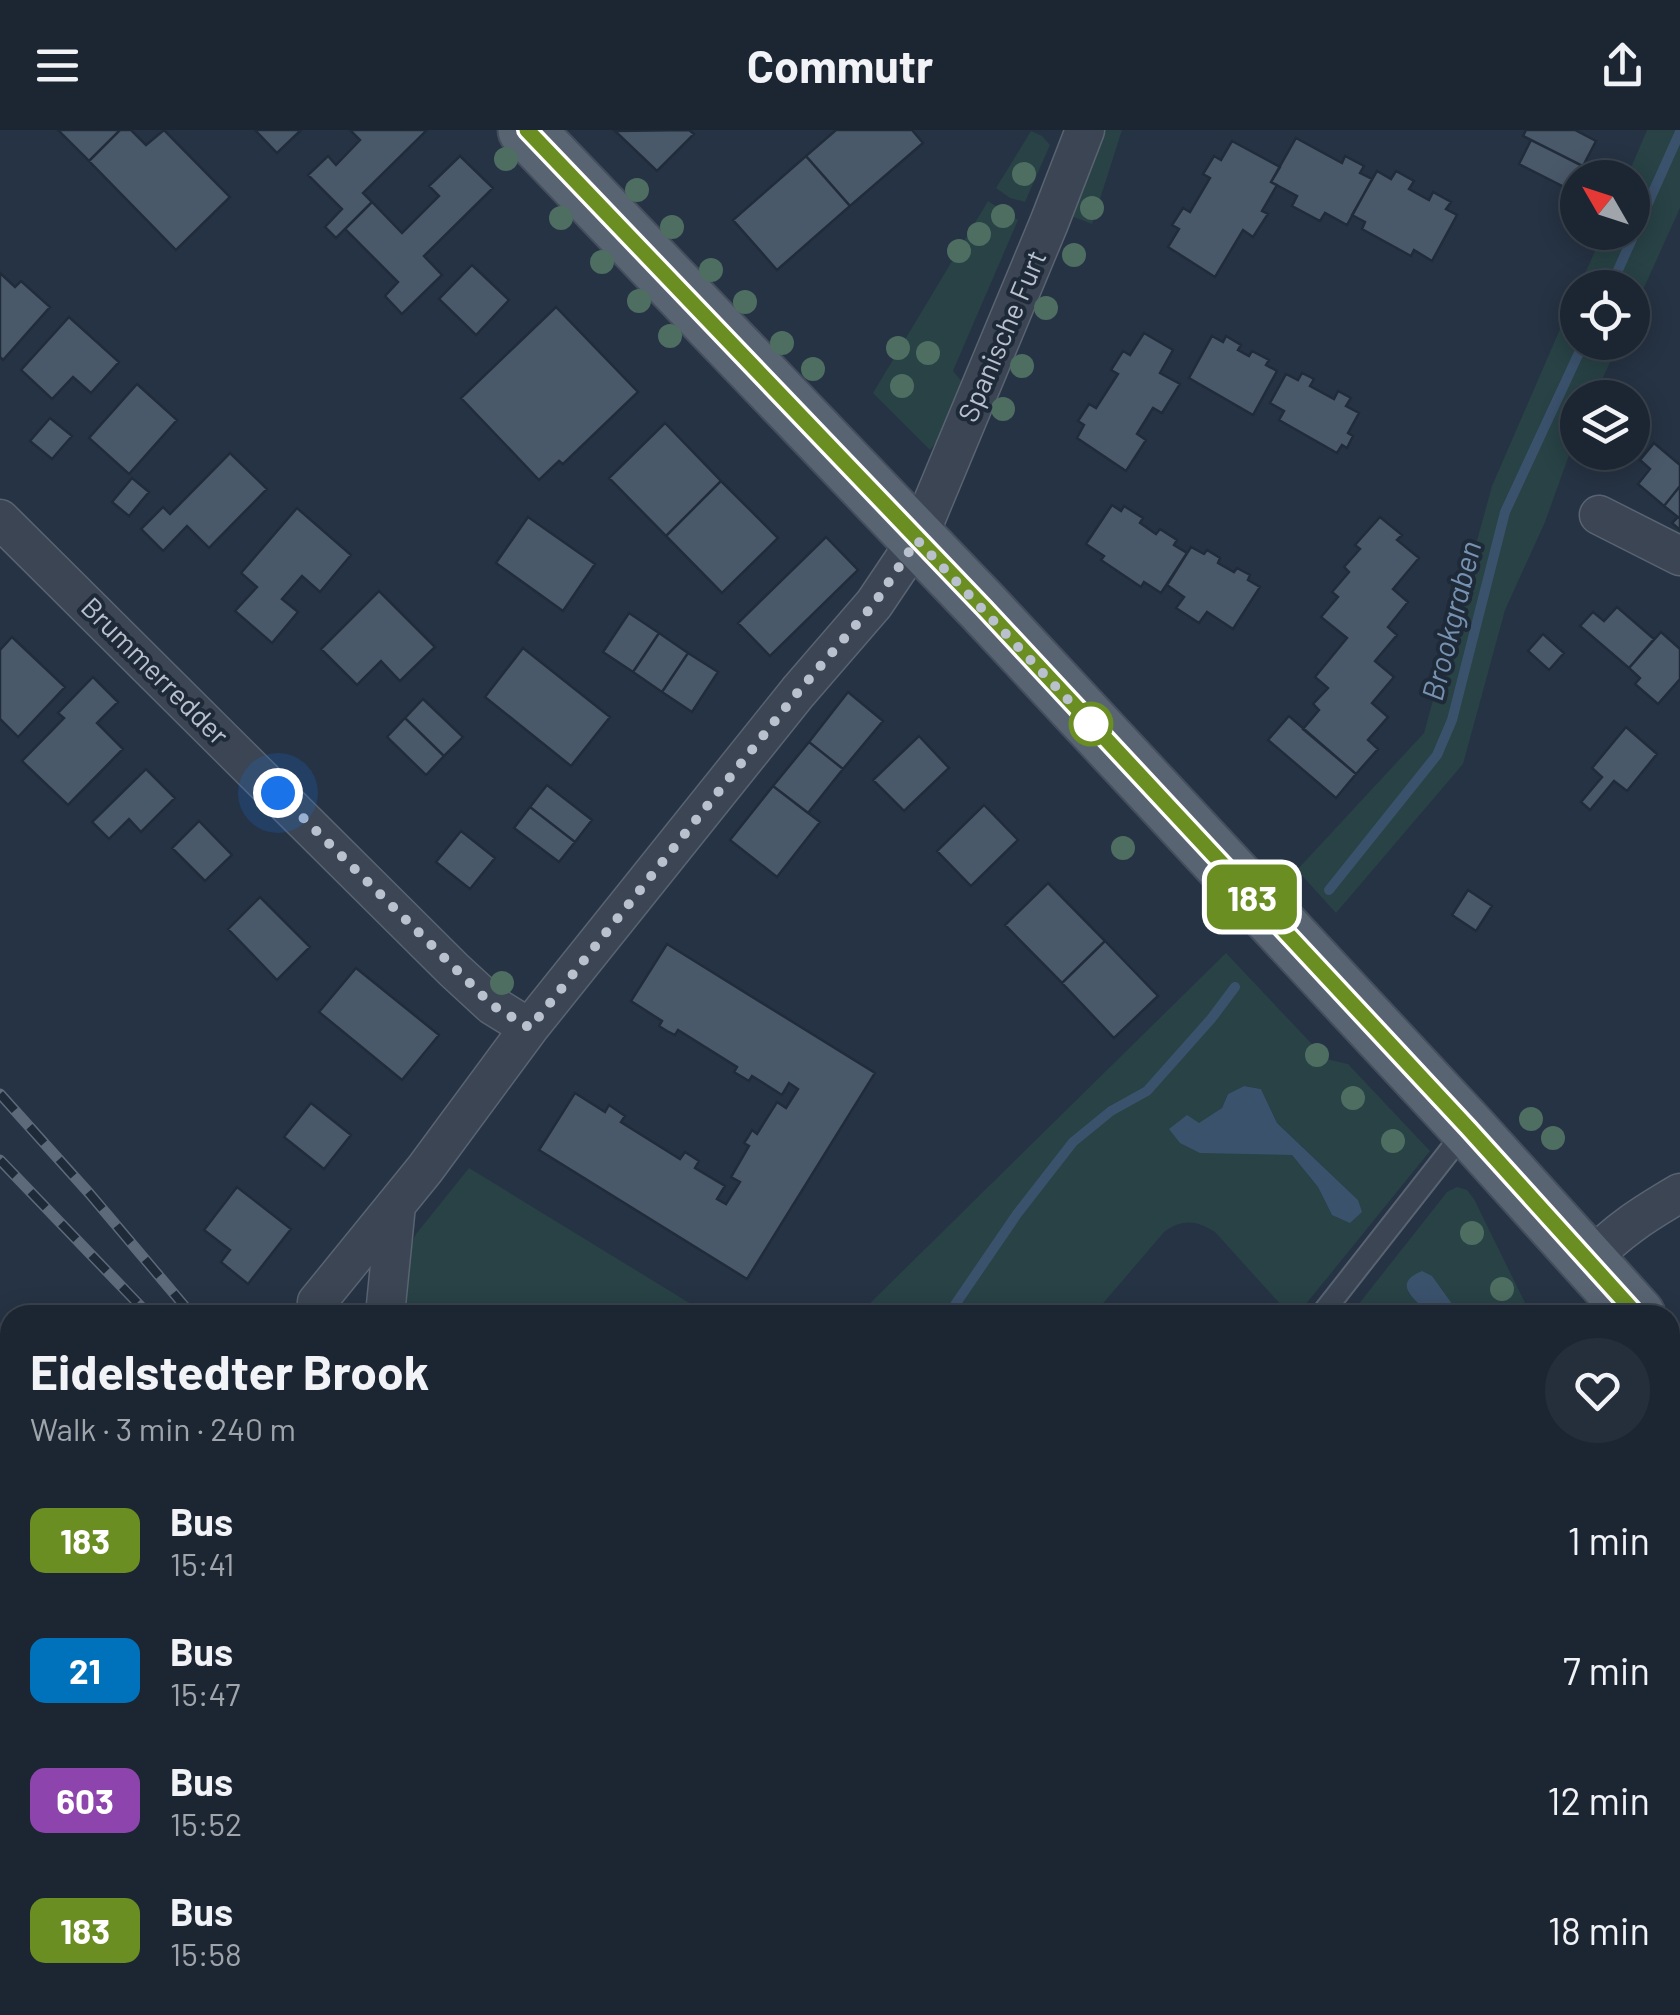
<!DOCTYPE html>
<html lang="en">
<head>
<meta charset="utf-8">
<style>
	body { margin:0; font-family:Barlow,sans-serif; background:#252e3b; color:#f1f3f6; height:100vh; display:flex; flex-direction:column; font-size:38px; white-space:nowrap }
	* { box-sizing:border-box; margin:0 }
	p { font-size:32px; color:#a0a5ac }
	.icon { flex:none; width:55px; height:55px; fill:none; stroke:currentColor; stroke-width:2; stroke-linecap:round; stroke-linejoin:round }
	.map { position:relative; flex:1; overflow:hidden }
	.sheet { position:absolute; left:0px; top:1175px; width:1680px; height:710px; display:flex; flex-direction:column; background:#1c2633; border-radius:30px 30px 0 0; box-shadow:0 5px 25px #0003,0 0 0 2px #3a434e }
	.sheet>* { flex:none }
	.badge { padding:0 20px; border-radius:15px; font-size:35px; line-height:65px }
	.needle { width:65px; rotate:309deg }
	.controls { position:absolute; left:1560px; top:30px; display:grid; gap:20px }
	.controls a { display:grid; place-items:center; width:90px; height:90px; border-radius:50%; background:#1c2633; box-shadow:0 5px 25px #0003,0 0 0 2px #3a434e; font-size:50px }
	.you { position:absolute; width:50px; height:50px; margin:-25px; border:8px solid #fff; border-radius:50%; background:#1a73e8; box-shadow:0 0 0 15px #1a73e833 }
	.map>.badge { position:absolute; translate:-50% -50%; box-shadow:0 0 0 5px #fff }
	.round { display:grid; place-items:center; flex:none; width:105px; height:105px; border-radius:52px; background:#252e3b }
	.head { display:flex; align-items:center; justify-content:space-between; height:170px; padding:0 30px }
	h1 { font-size:48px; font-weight:700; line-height:75px }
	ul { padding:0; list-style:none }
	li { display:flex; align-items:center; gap:30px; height:130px; padding:0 30px }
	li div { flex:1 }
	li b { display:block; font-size:38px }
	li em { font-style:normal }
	li .badge { min-width:110px; font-weight:700; text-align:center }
	header { display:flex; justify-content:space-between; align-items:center; height:130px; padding:0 30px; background:#1c2633; font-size:45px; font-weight:700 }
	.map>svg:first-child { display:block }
	.green { fill:#284245; fill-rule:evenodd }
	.water { fill:#3b526d }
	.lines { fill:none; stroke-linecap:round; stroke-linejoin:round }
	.stream { stroke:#3b526d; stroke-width:10 }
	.building { fill:#4a596a; stroke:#212c3b; stroke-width:2.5 }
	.lane-casing { stroke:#596371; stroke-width:24 }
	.street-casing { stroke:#596371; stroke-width:41 }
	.primary-casing { stroke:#444e5d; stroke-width:59 }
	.highway-casing { stroke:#45505e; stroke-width:59 }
	.lane { stroke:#3b4553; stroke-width:20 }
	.street { stroke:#3b4553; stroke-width:38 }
	.primary { stroke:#596473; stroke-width:55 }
	.highway { stroke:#796b57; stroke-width:55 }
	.rail-casing { stroke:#5d6a7a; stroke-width:11 }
	.rail { stroke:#1f2a39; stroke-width:8; stroke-dasharray:22; stroke-linecap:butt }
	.tree { fill:#4e6e61 }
	.line-casing { stroke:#fff; stroke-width:22 }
	.line { stroke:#6b8e23; stroke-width:15 }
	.walk { stroke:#b8c1cd; stroke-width:10; stroke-dasharray:0 18 }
	.stop-dot { fill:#fff; stroke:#6b8e23; stroke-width:5 }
	.labels { text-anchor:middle; stroke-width:8; stroke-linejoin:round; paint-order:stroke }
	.street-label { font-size:28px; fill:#b8c1cd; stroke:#1f2a39 }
	.water-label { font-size:30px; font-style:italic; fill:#7792b0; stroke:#1f2a39 }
</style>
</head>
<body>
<header><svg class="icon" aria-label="menu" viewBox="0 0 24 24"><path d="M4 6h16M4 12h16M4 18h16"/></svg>Commutr<svg class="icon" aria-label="share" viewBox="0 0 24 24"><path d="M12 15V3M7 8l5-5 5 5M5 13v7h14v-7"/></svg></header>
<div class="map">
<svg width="1680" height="1885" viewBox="0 0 1680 1885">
	<rect width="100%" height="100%" fill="#263344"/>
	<path class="green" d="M1102,0H1122L1092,94L1071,86Z
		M1647,0H1680V78L1633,182L1632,158L1579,157L1603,103L1632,102V48L1627,47Z
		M1031,1L1042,6L1050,15L1025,72L1010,68L996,58Z
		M988,71L1018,90L953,241L963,253L937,311L930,320L873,263Z
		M1577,160L1578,212L1619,213L1594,267L1578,268L1577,303L1545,392L1505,480L1463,634L1336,783L1297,740L1424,603L1492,356Z
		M1226,823L1326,929L1348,934L1430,1021L1297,1185H1290L1215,1102C1196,1090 1183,1089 1165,1101L1093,1185H858ZM1244,956L1261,959L1277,993L1358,1070L1332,1085L1318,1057L1292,1025L1274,1024L1170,999L1187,986L1199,994L1222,978L1228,964Z
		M469,1038L709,1185H397L405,1127L416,1104Z
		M1457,1057L1467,1060L1474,1069L1531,1185H1460L1452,1176L1408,1162L1431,1185H1350L1447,1062Z
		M1680,1503V1662L1670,1671V1509Z
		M10,1614V1875H681L689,1885H0V1626Z
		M1680,1782V1885H1587L1594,1875H1670V1791Z
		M1170,1875H1467L1460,1885H1159Z"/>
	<path class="water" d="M1244,956L1261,959L1277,993L1358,1070L1362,1082L1350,1093L1332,1085L1318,1057L1292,1025L1200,1023L1180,1013L1169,999L1187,985L1199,993L1222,978L1228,964Z
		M1422,1141L1432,1146L1460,1185H1431C1416,1170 1390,1154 1422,1141Z"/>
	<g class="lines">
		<path class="stream" d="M1610,158L1680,2
			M1329,760L1437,625L1452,590L1505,382L1584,212
			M948,1185L1017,1084L1073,1012L1111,981L1147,961L1211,889L1235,857
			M0,1658L10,1646"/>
	</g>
	<path class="building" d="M58,0H120L89,31Z
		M120,0H131L146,15L164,0L230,67L176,120L89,31Z
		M255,0H301L277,23Z
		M350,0H427L363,63L372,72L336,108L325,97L342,79L308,45L328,26L336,35L360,10Z
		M689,0L694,4L657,41L615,1Z
		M836,0H912L923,13L850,76L806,26Z
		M1526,0H1575L1596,11L1583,36L1523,6Z
		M1296,8L1342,33L1345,26L1364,36L1360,43L1372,49L1347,95L1325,83L1320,91L1292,76L1297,66L1271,52Z
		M1531,10L1592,41L1589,48H1578V64L1519,34Z
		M1232,11L1280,37L1271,52L1277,55L1262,81L1268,84L1253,107L1243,100L1215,147L1168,117L1179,99L1172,95L1183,78L1190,82L1210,48L1203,44L1214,26L1221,30Z
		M460,26L493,58L424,126L442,145L402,184L385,166L398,152L345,99L372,72L402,103L439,66L429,56Z
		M806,26L850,76L777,140L733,90Z
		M1377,41L1391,49L1396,41L1414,51L1409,59L1429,70L1433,62L1451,72L1446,79L1457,85L1432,131L1414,120L1411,126L1362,99L1365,92L1352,85Z
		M472,135L509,170L476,205L439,169Z
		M0,143L15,157L21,151L50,177L3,230L0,227Z
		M556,177L638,262L563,334L559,331L539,350L461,268Z
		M69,187L119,232L91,263L73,247L52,269L21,240Z
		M1144,203L1173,220L1160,243L1180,254L1162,283L1153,278L1137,304L1146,310L1126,341L1077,308L1084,295L1078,291L1089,274L1096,278L1118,244L1111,240L1123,221L1130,225Z
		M1212,206L1223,212L1226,206L1241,215L1238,220L1249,226L1252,221L1269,230L1266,235L1277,241L1253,285L1189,248Z
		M1302,243L1314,249L1310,256L1334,269L1338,261L1351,268L1346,276L1359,283L1348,303L1353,306L1347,318L1342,315L1337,323L1279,290L1284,281L1270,273L1286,244L1298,250Z
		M137,254L177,290L129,344L89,308Z
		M50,288L72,306L52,329L30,311Z
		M665,293L721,351L666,406L609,348Z
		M1654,313L1680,335V356L1664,376L1638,354L1650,339L1640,330Z
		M230,323L267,359L209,418L187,396L163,421L141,399L163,377L170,384Z
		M132,348L149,362L129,386L112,372Z
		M721,351L778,408L722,463L666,406Z
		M1680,356V400L1672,393L1678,387L1664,376Z
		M1112,375L1121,381L1124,376L1143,388L1140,393L1156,404L1160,399L1177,410L1174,415L1187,423L1161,463L1144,452L1141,457L1101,430L1104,426L1086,414Z
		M297,378L351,425L320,462L302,446L282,469L298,482L272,513L235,481L257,457L241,443Z
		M528,387L595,434L563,481L496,433Z
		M1380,387L1402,405L1397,410L1419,428L1393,459L1408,472L1388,497L1397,505L1375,531L1394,547L1372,573L1388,587L1368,610L1378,619L1356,644L1303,599L1319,580L1313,574L1328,558L1315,547L1347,508L1321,487L1338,467L1332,462L1349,442L1344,437L1360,419L1355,415Z
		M826,407L858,440L770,526L738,493Z
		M1191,417L1204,424L1207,420L1220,428L1218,433L1234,442L1237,438L1250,445L1248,450L1260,457L1233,499L1207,482L1199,493L1176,478L1184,467L1167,455Z
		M379,461L435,517L400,551L381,531L357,555L321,519Z
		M1617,477L1654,509L1629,538L1580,496L1593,482L1604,491Z
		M629,483L659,503L633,542L603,522Z
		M1661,502L1680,519V549L1658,574L1635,554L1640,548L1629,538Z
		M659,503L688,523L662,562L633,542Z
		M1543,504L1564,523L1549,540L1528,521Z
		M12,507L65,557L18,607L0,589V520Z
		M523,518L610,587L571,636L485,567Z
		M688,523L718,542L692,582L662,562Z
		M93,547L118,572L97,593L123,619L68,675L22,631L64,588L58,583Z
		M848,562L883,591L843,639L809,612Z
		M423,569L463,607L444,626L405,588Z
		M1289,586L1356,644L1336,668L1268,610Z
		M405,588L444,626L426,645L387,607Z
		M1626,597L1657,624L1627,661L1614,651L1590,680L1581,672L1602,647L1592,638Z
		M919,606L949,638L904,681L873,650Z
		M809,612L843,639L808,683L773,656Z
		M146,639L175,668L141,702L129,689L109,709L92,692Z
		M547,655L592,690L575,712L530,677Z
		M773,656L820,692L777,747L730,710Z
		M984,675L1018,710L971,756L937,721Z
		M530,677L575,712L559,732L514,698Z
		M199,691L232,725L205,751L172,718Z
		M461,701L495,728L470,759L436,732Z
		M1048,753L1105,811L1062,853L1005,795Z
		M1468,760L1492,776L1476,801L1452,785Z
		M260,767L310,817L277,850L228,799Z
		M1105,811L1158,866L1114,908L1062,853Z
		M667,814L875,943L747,1149L539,1020L575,963L605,982L609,975L625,986L621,992L680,1029L685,1022L699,1031L695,1038L725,1056L717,1069L726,1074L740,1052L731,1047L749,1016L744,1013L748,1007L752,1000L757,1004L777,972L786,978L798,959L789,953L782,965L752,946L749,951L734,942L737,937L678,900L675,905L667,901L659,896L662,891L631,871Z
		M356,838L439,905L402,950L319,882Z
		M311,973L351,1005L324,1039L284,1007Z
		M237,1057L291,1099L248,1154L221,1132L230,1120L204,1100Z
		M10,1266V1321L0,1313V1278Z"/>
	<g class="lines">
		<defs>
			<path id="lane" d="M1321,1185L1466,1000
				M0,1794L10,1782
				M194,1875L203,1885
				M910,1875L919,1885
				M1059,1885L1076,1875"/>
			<path id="street" d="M1599,385L1680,426
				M0,389L454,840L492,875L529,898
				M1589,1132C1615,1102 1646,1083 1680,1063
				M316,1185L317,1172L425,1039L529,898L798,562L874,474L917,410L1049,93L1085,0
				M385,1185L396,1075
				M0,1604L10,1591"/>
			<path id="primary" d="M526,0L984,478L1468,998L1637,1185
				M1670,1229L1680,1248"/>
			<path id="highway" d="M1670,1692L1680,1682
				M1670,1750L1680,1740
				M1486,1885L1494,1875
				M1566,1885L1571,1875"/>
		</defs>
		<use href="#lane" class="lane-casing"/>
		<use href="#street" class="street-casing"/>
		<use href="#primary" class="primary-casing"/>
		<use href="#highway" class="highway-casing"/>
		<use href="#lane" class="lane"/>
		<use href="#street" class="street"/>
		<use href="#primary" class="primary"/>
		<use href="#highway" class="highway"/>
		<defs>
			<path id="rail" d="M0,964L89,1063L192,1185
				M0,1030L149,1185
				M724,1875L732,1885
				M747,1875L755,1885"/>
		</defs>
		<use href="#rail" class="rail-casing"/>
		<use href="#rail" class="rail"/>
	</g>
	<g class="tree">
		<circle cx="506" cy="29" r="12"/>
		<circle cx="1024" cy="44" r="12"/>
		<circle cx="637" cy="60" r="12"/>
		<circle cx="1092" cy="78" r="12"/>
		<circle cx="1003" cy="86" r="12"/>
		<circle cx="561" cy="88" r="12"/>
		<circle cx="672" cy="97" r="12"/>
		<circle cx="979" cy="104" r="12"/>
		<circle cx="959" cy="121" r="12"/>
		<circle cx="1074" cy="125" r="12"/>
		<circle cx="602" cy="132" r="12"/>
		<circle cx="711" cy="140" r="12"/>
		<circle cx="639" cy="171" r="12"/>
		<circle cx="745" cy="172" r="12"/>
		<circle cx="1046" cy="178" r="12"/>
		<circle cx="670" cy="206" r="12"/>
		<circle cx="782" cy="213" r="12"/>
		<circle cx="898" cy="218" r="12"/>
		<circle cx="928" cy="223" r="12"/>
		<circle cx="1022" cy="236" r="12"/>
		<circle cx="813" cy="239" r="12"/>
		<circle cx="902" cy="256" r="12"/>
		<circle cx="1003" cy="279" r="12"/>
		<circle cx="1123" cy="718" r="12"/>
		<circle cx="502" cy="853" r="12"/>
		<circle cx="1317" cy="925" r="12"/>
		<circle cx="1353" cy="968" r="12"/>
		<circle cx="1531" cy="989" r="12"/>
		<circle cx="1553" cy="1008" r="12"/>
		<circle cx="1393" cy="1011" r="12"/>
		<circle cx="1472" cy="1103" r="12"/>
		<circle cx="1502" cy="1159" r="12"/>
	</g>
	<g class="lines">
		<defs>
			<path id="line" d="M527,0L984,478L1468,998L1637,1185"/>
		</defs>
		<use href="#line" class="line-casing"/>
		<use href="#line" class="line"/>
		<path class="walk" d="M278,663L492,875L530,898L798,562L874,474L917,410L1091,594"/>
	</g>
	<circle class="stop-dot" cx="1091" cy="594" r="20"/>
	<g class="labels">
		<g class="street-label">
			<text transform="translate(1002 206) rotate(-67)" y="10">Spanische Furt</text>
			<text transform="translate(155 541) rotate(45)" y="10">Brummerredder</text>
		</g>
		<g class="water-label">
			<text transform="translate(1452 491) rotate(-76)" y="10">Brookgraben</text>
		</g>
	</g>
</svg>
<div class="controls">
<a><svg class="needle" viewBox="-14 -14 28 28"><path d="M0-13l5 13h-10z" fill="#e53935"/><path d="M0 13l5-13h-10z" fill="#a0a5ac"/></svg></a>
<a><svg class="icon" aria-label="locate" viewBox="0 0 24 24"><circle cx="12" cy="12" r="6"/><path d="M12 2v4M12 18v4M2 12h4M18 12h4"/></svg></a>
<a><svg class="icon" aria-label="layers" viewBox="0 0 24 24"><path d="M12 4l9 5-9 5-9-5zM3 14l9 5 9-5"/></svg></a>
</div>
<div class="you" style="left:278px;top:663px"></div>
<b class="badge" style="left:1252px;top:767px;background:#6b8e23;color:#fff">183</b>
<section class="sheet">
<div class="head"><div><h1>Eidelstedter Brook</h1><p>Walk · 3 min · 240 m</p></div><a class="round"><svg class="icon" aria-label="heart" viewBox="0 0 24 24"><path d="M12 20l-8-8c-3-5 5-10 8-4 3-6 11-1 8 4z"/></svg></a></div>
<ul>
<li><span class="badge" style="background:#6b8e23;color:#fff">183</span><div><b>Bus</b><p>15:41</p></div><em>1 min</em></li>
<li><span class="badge" style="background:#0072bc;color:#fff">21</span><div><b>Bus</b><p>15:47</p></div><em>7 min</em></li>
<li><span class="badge" style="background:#8e44ad;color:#fff">603</span><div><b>Bus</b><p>15:52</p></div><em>12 min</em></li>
<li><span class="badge" style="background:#6b8e23;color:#fff">183</span><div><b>Bus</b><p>15:58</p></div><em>18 min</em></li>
</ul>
</section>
</div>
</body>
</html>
